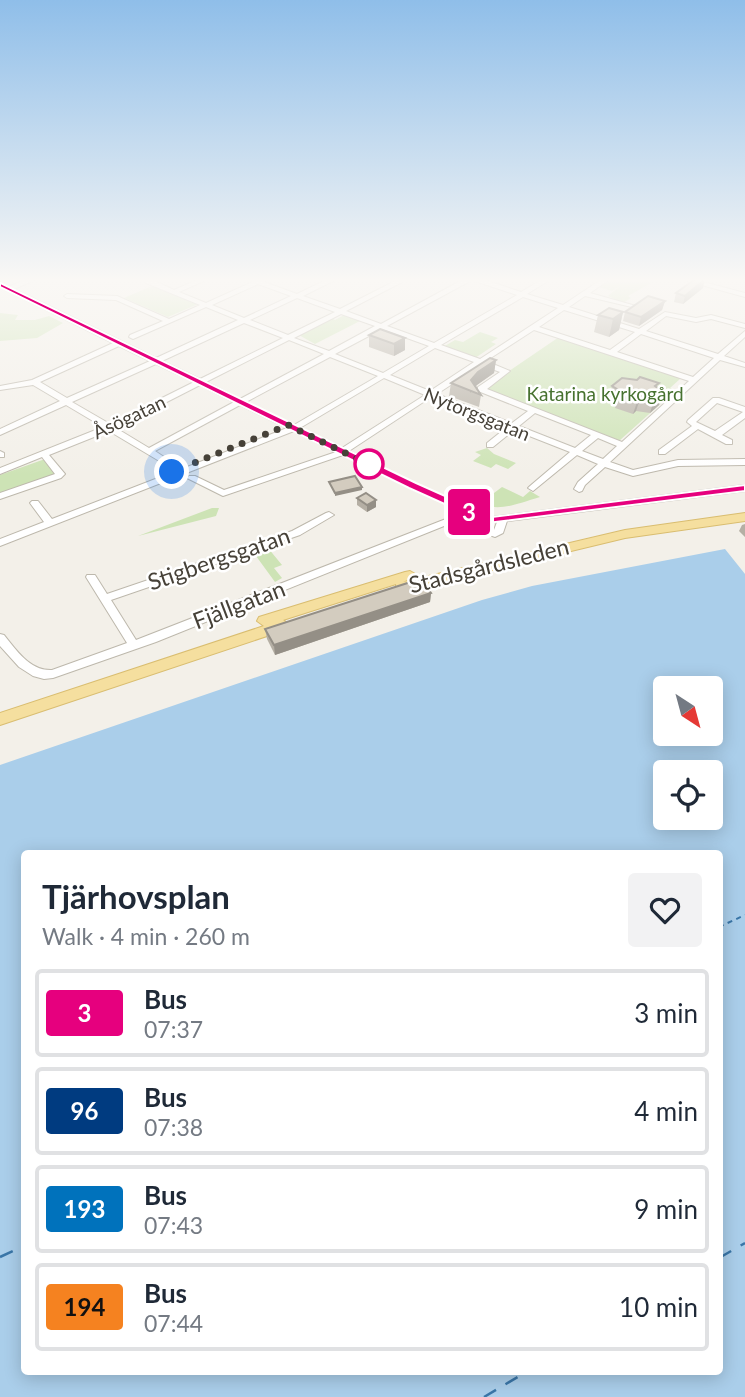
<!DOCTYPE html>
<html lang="en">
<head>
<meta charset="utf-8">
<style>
	body { margin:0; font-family:Lato,sans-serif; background:#f2f2f3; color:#1f2937; height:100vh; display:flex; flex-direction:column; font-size:26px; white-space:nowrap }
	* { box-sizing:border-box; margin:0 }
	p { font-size:23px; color:#747a83 }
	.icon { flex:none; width:38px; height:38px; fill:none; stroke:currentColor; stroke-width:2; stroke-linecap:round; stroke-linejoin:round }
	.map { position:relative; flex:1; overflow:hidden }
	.panel { position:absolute; left:21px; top:850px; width:702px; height:525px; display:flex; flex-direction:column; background:#fff; border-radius:7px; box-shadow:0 4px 18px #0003 }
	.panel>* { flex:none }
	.badge { padding:0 14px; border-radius:5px; font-size:24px; line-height:46px }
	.needle { width:46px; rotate:144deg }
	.controls { position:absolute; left:653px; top:676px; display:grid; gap:14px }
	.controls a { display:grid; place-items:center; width:70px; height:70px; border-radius:7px; background:#fff; box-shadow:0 4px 18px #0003; font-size:35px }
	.you { position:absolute; width:35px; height:35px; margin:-18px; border:5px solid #fff; border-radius:50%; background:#1a73e8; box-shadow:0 0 0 10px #1a73e833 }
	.map>.badge { position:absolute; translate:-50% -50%; box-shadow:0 0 0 4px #fff }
	.round { display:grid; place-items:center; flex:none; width:74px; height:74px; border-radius:7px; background:#f2f2f3 }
	.summary { display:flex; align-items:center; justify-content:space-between; height:119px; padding:0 21px }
	h1 { font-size:33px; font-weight:700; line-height:52px }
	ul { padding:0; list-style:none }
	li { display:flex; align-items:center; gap:21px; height:88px; margin:0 14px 10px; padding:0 7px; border:4px solid #e0e1e3; border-radius:7px }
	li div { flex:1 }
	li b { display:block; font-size:26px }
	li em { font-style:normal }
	li .badge { min-width:77px; font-weight:700; text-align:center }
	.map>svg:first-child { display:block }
	.green { fill:#cde3b5 }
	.water { fill:#aaceea; fill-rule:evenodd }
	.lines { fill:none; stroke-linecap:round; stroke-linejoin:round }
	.ferry-far1 { stroke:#3a76a8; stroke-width:2; stroke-dasharray:5 4.5; stroke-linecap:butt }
	.ferry { stroke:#3a76a8; stroke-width:2.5; stroke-dasharray:14 11; stroke-linecap:butt }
	.minor-casing { stroke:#bdb8ac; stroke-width:2 }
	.major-casing { stroke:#d9bd70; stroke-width:2 }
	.minor { fill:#fff; fill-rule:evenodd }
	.major { fill:#f5df9f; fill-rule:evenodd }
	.wall { fill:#b5afa4 }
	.shaded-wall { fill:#948f86 }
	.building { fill:#d3ccbf; stroke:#948f86; stroke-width:2 }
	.line { fill:#e6007e; stroke:#fff; stroke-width:2 }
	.walk { stroke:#464138; stroke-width:7; stroke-dasharray:0 12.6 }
	.stop-dot { fill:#fff; stroke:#e6007e; stroke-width:3.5 }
	.labels { text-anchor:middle; stroke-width:5; stroke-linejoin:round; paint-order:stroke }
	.far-park-label { font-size:19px; fill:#477230; stroke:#fff }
	.far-street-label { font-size:19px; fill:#464138; stroke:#fff }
	.street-label { font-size:23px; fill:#464138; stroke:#fff }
</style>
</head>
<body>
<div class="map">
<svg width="745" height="1397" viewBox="0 0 745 1397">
	<rect width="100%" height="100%" fill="#f3f0e9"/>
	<path class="green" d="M613,279H645L651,283L628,296L631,298L623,303L608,296L620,286L612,291L599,287Z
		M152,286L196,304V305L168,317L124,298Z
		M0,313L18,315L15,320H35L49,316L63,323L37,338L0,341Z
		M344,315L360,321L315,344L297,334L329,317L335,320Z
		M480,332L498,338L491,342L496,344L475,358L443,347L455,340L463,342Z
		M559,337L677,376L680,379L670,388L676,390L619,441L484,388Z
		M487,448L494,454L516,463L508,469L496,464L491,468L473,461L481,455L475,452Z
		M45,459L56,473L54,476L0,495V475Z
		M502,487L523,497L530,491L540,497C510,506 498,513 468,500L476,494L486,499Z
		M212,508H219L216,516L138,536Z
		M268,548L282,565L274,568L282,578L275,582L253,552Z"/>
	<path class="water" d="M725,549L745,574V1397H0V765L482,600L532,586ZM665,688H710V733H665ZM665,772H710V817H665ZM24,854H719V1372H24Z"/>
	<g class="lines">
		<path class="ferry-far1" d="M719,927L745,915"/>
		<path class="ferry" d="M0,1257L24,1246
			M719,1258L745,1243
			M484,1397L526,1372"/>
		<defs>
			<path id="minor" d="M27,279H37L14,289L156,358L238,320L206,307L133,339L129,337L130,335L163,321L116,300L67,298L64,296L67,294L117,296L169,319L200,305L146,283L145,279H151L174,290L199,279H208L179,292L206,303L259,279H266L264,282L297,294L328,279H337L303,296L340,309L399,279H408L346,311L381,324L464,279H482L521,292L543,279H551L527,294L563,305L602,279H610L590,293L636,306V308L585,296L569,307L639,329L665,312L696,318L711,315L745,324V328L711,319L696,322L666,316L646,331L718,354L745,331V337L724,356L745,363V367L720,360L610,462L633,470L678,460L745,459V465L678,466L633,476L605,467L585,485L582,491L579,492L574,489L578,482L598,464L577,455L533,491L528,488L530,486L570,452L514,430L493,447H487V443L507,427L431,397L349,451L416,484L492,517L745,485V491L507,521L503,533L495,537L454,522L156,642L53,678L44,679L33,676L19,667L0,646V634L4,635C17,651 30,671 52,670L127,643L86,577L87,575H95L107,594L292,531L326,513L329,512L334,515L300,535L111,600L136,640L451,517H457L494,530L497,522H488L410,488L343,455L223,496L187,478L189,476H195L224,490L336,452L294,431L0,546V539L44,522L30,503L32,501H38L52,519L176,471L109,431L49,455L65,474L61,478L0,499V493L55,474L42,457L0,474V468L103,427L66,405L0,435V429L60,401L33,385L0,390V386L32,380L113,343L0,287V283L8,287ZM472,280L517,295L434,343L387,326ZM258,284L291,296L244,318L212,305ZM523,297L558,308L480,359L441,345ZM297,298L335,312L288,335L250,320ZM564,310L635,332L610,350L539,327ZM341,314L375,326L329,351L294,338ZM244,323L283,338L200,379L162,361ZM382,329L429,346L383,373L335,354ZM534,330L689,381L622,442L487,389L510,371L486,361ZM641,334L714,358L693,377L617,352ZM289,340L324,354L240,399L206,382ZM119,346L150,361L67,398L40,382ZM435,348L474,362L430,391L390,375ZM330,357L378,376L294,425L246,402ZM156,364L194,382L110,424L72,402ZM481,365L500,372L478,387V391L528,411L512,423L437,394ZM384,378L425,395L342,448L300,428ZM200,385L234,402L149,448L116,428ZM240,405L287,428L182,469L155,451ZM535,413L591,435L575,448L519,426ZM598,438L617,446L603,459L582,451Z
				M680,279H692L745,293V297Z
				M713,398H719L745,407V418L722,435L732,440V444H726L698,429L665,454H659V450L692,426L687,422L688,420ZM717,403L743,412L715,431L696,422Z
				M0,451L4,453V457H0Z"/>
			<path id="major" d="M745,513V521L625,538L401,592L396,590V584L283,620L290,625L288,629L0,725V713L264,626L257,621L259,617L405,572L410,571L417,575L403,582L625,530Z"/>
		</defs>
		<use href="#minor" class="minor-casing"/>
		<use href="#major" class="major-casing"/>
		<use href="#minor" class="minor"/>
		<use href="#major" class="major"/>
	</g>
	<path class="wall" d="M703,288L683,304L674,302L676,293Z
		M665,301L662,310L639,326L623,321L625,312Z
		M623,312L619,330L609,337L594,332L598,315Z
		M380,329L405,350L394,356L369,347V335Z
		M496,360L494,373L475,386L481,395L479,407L449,396L451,383Z
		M637,380L657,388L663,392L659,405L650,413L636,411L633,414L615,408L616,403L609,398L612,386Z
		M357,498L376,507L367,512L357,505Z
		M745,524V537L739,531L742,525Z
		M431,593L430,602L275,655L267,639L265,629Z"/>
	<path class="shaded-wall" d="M705,279L703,288L683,304L685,296Z
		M665,301L662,310L639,326L641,317Z
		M623,312L619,330L609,337L613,319Z
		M405,338V350L394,356V344Z
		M496,360L494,373L477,385L470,393L471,380L478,372Z
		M663,392L659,405L650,413L654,400Z
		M640,399L636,411L633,414L637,402Z
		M362,487V490L335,496V493Z
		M376,500V507L367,512V505Z
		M431,593L430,602L275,655L274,645Z"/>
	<path class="building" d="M695,279H705L685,296L676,293Z
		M648,296L665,301L641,317L625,312Z
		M609,308L623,312L613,319L598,315Z
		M380,329L405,338L394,344L369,335Z
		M490,358L496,360L478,372L471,380L481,395L451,383Z
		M640,377L659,383L655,386L663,392L654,400L640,399L637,402L619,395L622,392L612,386L622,378L637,380Z
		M355,476L362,487L335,493L329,482Z
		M366,493L376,500L367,505L357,498Z
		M420,579L431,593L274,645L265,629Z"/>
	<linearGradient id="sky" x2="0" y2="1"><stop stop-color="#8fbee9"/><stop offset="0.59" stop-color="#faf8f5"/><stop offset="1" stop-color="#faf8f5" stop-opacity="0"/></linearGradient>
	<rect width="745" height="475" fill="url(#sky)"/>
	<path class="line" d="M0,283L416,483L492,517L745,485V491L487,523L409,488L0,287Z"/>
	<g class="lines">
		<path class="walk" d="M172,472L288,425L376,468L369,464"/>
	</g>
	<circle class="stop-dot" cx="369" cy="464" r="14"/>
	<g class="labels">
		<g class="far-park-label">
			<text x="605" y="401">Katarina kyrkogård</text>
		</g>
		<g class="far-street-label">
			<text transform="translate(477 414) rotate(22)" y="7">Nytorgsgatan</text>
			<text transform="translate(129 417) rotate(-25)" y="7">Åsögatan</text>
		</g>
		<g class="street-label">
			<text transform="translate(219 559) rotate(-19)" y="8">Stigbergsgatan</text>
			<text transform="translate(489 566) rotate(-14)" y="8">Stadsgårdsleden</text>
			<text transform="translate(239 605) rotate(-21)" y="8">Fjällgatan</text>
		</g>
	</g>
</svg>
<div class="controls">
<a><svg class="needle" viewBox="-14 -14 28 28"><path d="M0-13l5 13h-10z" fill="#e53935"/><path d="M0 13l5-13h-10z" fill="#747a83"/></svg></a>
<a><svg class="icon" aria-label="locate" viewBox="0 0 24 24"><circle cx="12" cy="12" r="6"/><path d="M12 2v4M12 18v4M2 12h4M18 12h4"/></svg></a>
</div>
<div class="you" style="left:172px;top:472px"></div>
<b class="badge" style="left:469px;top:512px;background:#e6007e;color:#fff">3</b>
<section class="panel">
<div class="summary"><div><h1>Tjärhovsplan</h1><p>Walk · 4 min · 260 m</p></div><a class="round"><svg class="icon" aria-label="heart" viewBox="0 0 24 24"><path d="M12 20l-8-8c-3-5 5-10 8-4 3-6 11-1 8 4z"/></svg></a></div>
<ul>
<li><span class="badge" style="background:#e6007e;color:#fff">3</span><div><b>Bus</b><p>07:37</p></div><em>3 min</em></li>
<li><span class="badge" style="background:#003b80;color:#fff">96</span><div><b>Bus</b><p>07:38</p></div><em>4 min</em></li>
<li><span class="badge" style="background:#0072bc;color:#fff">193</span><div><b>Bus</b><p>07:43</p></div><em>9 min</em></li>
<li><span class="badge" style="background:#f58220;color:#111">194</span><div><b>Bus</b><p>07:44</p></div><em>10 min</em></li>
</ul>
</section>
</div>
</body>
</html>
